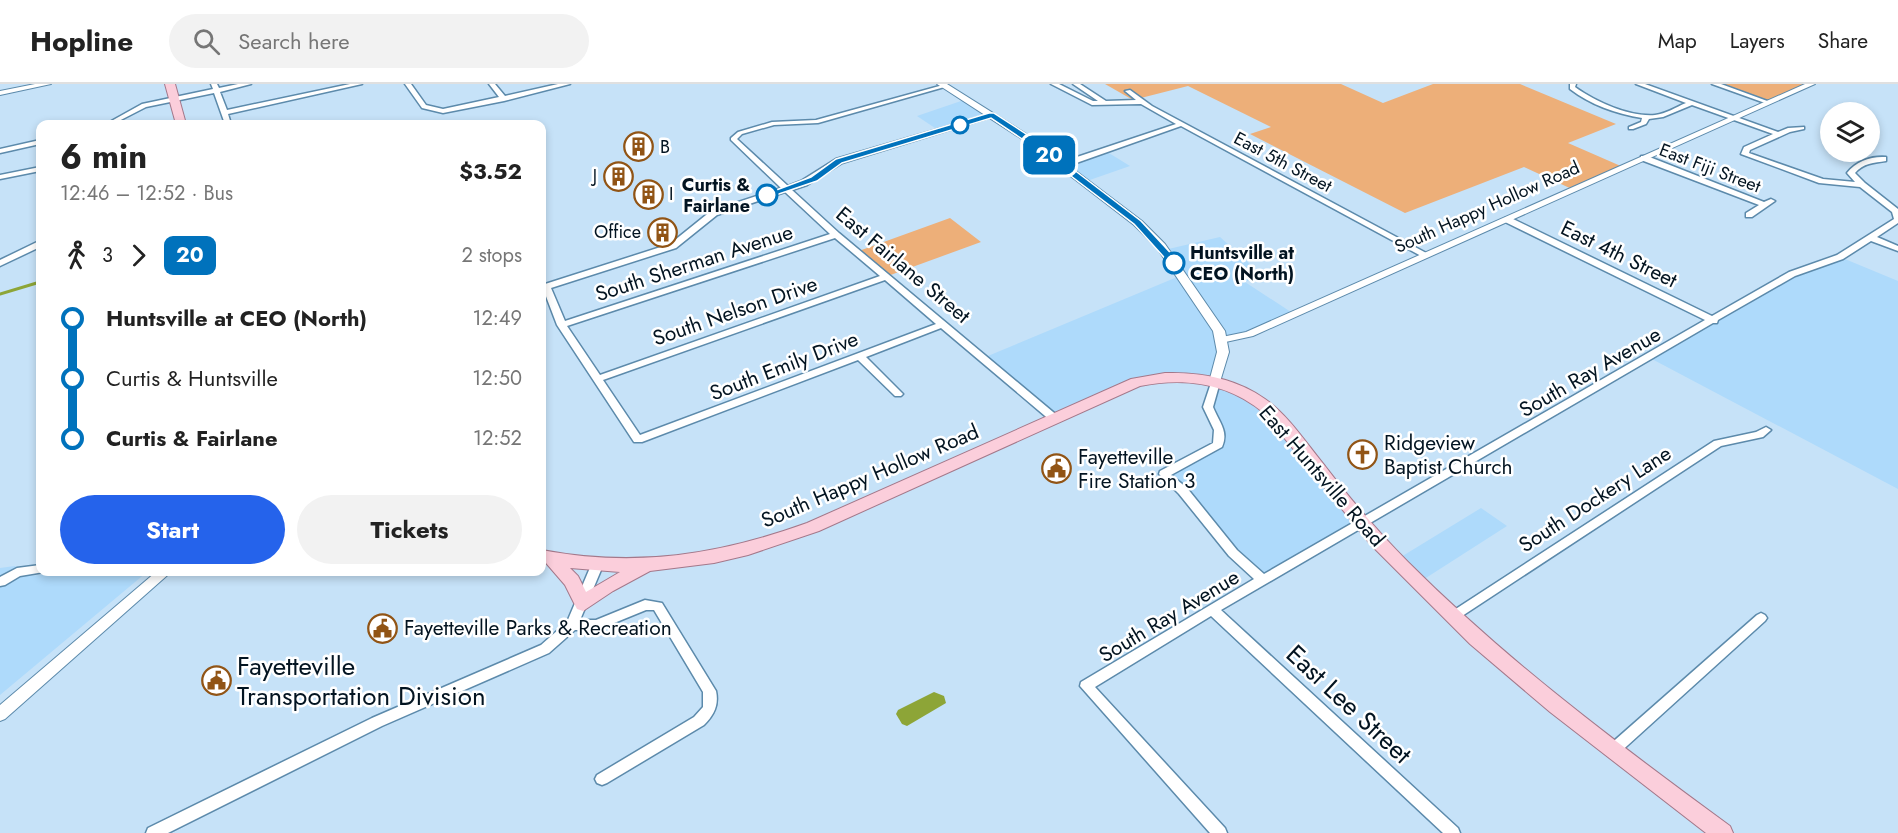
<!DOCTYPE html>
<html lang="en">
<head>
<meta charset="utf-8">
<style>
	body { margin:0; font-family:Jost,sans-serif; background:#f2f2f2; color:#222; height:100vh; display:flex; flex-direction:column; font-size:22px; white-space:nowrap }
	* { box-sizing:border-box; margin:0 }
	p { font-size:20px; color:#767676 }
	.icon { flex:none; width:33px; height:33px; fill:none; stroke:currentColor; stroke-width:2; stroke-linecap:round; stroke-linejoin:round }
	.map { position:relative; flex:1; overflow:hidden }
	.details { position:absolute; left:36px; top:36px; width:510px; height:456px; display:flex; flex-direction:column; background:#fff; border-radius:12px; box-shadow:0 3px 9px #0003 }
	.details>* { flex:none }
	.badge { padding:0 12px; border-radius:9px; font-size:21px; line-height:39px }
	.controls { position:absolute; left:1820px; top:18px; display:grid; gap:12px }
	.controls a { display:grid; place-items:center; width:60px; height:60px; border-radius:50%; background:#fff; box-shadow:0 3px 9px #0003; font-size:30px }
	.map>.badge { position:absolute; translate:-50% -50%; box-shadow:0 0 0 3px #fff }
	.legs { display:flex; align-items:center; gap:9px; height:66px; padding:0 24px; font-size:20px }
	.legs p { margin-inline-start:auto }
	.summary { display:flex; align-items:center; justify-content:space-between; height:102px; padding:0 24px }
	h1 { font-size:33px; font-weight:700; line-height:45px }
	.action { display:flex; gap:12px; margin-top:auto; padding:12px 24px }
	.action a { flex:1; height:69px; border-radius:36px; background:#2563eb; color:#fff; font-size:24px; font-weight:700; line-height:69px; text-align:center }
	.action a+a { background:#f2f2f2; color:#222 }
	ul { padding:0 24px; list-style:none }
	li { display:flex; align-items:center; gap:21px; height:60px; font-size:22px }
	li i { display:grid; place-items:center; width:9px; height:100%; margin:0 8px; background:currentColor }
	li i::after { content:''; width:15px; height:15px; margin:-8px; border:4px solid; border-radius:50%; background:#fff }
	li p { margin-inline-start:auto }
	li:first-child i { background:linear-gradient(#0000 50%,currentColor 0) }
	li:last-child i { background:linear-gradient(currentColor 50%,#0000 0) }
	header { display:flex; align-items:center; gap:36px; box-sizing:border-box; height:84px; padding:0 30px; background:#fff; border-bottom:2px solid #e0e0e0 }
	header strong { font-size:28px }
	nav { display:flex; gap:33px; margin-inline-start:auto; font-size:21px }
	.search { width:420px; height:54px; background:#f2f2f2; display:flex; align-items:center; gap:15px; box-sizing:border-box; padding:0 21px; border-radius:33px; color:#767676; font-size:22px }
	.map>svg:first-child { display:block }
	.built { fill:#aedafb }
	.green { fill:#edaf79 }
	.water { fill:#8da537 }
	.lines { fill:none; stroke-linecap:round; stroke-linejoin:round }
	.stream { stroke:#8da537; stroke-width:3 }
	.minor-casing { stroke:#5c8aab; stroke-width:3 }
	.tertiary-casing { stroke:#5c8aab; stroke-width:2 }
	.secondary-casing { stroke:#5c8aab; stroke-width:2 }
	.primary-casing { stroke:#a3788a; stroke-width:2 }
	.minor { fill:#fff; fill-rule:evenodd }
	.tertiary { fill:#fff; fill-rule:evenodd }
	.secondary { fill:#fff; fill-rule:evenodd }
	.primary { fill:#fbcedb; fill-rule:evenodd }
	.line-1 { fill:#0072bc; stroke:#fff; stroke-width:1.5 }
	.stop-1-dot { fill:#fff; stroke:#0072bc; stroke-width:3 }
	.labels { text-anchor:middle; stroke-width:5; stroke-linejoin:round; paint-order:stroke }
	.far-poi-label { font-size:18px; fill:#031421; stroke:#fff; text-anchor:start }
	.far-street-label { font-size:18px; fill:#031421; stroke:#fff }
	.far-stop-label { font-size:18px; font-weight:bold; fill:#031421; stroke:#fff; text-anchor:end }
	.street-label { font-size:21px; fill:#031421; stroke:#fff }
	.poi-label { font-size:21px; fill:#031421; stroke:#fff; text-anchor:start }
	.near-poi-label { font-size:26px; fill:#031421; stroke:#fff; text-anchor:start }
	.near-street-label { font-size:26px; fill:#031421; stroke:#fff }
</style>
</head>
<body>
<header>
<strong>Hopline</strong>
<div class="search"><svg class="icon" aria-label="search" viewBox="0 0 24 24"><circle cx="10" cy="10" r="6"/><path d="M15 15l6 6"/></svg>Search here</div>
<nav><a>Map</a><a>Layers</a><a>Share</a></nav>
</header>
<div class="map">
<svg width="1898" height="749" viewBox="0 0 1898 749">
	<rect width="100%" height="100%" fill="#c6e2f8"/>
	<path class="built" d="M964,16L989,31L938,46L917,32Z
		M1104,66L1130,82L1084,98L1065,78Z
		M1220,153L1262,191L1245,198L1294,230L1249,250L1221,256L1215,297L1252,313L1362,440L1263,496L1164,390L1218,361L1210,330L1214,298L1154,294L1055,335L983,274L1182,191L1164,166Z
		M1840,173L1898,197V405L1650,274L1792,190Z
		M1481,424L1507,442L1418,499L1396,476Z
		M15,482L30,492L67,488H147L0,611V484Z"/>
	<path class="green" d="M1105,0H1341L1383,19L1433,0H1520L1616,40L1568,59L1623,83L1574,106L1524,83L1405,129L1250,50L1271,43L1188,2L1133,16Z
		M1715,0H1811L1767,18Z
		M950,134L981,158L885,193L856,168Z"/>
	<path class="water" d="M934,608L944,612L946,619L907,642L902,640L896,630L898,626Z"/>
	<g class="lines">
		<path class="stream" d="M0,210L40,198"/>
		<defs>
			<path id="minor" d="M211,0H217L219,4L238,0H251L220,8L227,26L350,0H362L228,30L231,40H225L214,9L146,23L113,40H106L142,20L213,5Z
				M405,0H411L426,21L443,25L499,13L489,0H495L505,12L558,0H570L504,17L443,29L422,24Z
				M1051,0H1059L1093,17H1098L1073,0H1080L1106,17L1136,16L1125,7L1130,6L1152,22L1430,171L1426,173H1423L1181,42L1065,83H1059V79L1176,40L1141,20L1092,21Z
				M1570,0H1576L1575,3C1596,18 1629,33 1655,31C1666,30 1676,23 1686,19L1636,0H1645L1778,48L1788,44L1804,43V45L1790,48L1750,66L1749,69L1823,95L1855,98L1847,89C1856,77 1871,72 1886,73V77C1874,79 1863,79 1855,89L1865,99L1898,125V139L1877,153L1898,162V167L1871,157L1843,175L1795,192L1718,236L1717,239H1713L1221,526L1458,744L1460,749H1443L1211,532L1095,603L1225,744L1227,749H1210L1080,602L1081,598L1254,495L1229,472L1179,410L1159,390L1160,387L1213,359L1214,346L1203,323L1212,296L1215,295L1220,298L1213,323C1219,338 1229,347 1222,363L1171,391L1187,404L1237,466L1264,490L1705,236L1505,138V134H1511L1712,232L1789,188L1837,171L1894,135L1892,128L1860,103L1819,99L1741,70L1744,63L1773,50L1692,21L1663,33L1649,35L1646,40L1633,45H1629V43L1641,38L1642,34C1617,30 1591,21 1570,5Z
				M1712,0H1721L1770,18L1765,19Z
				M943,1L948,2L818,39L774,41L742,50L737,55L788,102L801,97L836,75L990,30H994V32L842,79L807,101L792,106L839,149L1059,333L1060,335L1059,337H1051L941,244L866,273L903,310L901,312H895L858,276L642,358H634L557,241L544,207L542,206V201L670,160L711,127L781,104L731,56V54L738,48L772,38L816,36ZM785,108L830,150L565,237L551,204L676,164L717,131ZM835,154L880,192L600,291L567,242ZM885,196L936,240L640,351L603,296Z
				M40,56V60L0,69V65Z
				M1641,72H1647L1764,118L1771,115L1775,117L1752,133H1746V129L1759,121L1641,76Z
				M40,83V87L0,95V91Z
				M37,158H40V163L0,182V176Z
				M1766,343L1771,346L1763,353L1721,362L1456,536L1452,538L1448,536L1446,533L1448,530L1714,357L1756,348Z
				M598,475L602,476L604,479L580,536H596L645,516L662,519L716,607C719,621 714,631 704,641L607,699L602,701L597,699L595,695L597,691L694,633L703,623V608L654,526H646L597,546H575L549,569L382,642L168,749H146L148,744L372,634L541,561L567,538L592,479L594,476Z
				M40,481V488H44L20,492L5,501L0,502V493L17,484Z
				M1761,529L1765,531L1767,534L1765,537L1617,671L1612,673L1607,671L1605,667L1607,663L1757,531Z"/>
			<path id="tertiary" d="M35,0H51L0,11V7Z
				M1805,0H1815L1253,252L1221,259L1216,256L1217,254L1246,248Z
				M156,488H171L5,635L0,637V621Z"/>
			<path id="secondary" d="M937,0H947L1031,53L1142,137L1165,160L1225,247L1229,268L1219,301L1215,302L1209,298L1217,268L1213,247L1157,164L1134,141L1025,57Z"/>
			<path id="primary" d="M165,0H175L186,40H176Z
				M1165,289C1199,288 1236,294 1265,315C1289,332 1306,359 1325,382C1351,416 1378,448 1408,478C1507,577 1618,660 1730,742L1733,749H1706L1550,628L1470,560L1372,462L1264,329C1228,299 1184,293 1140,302L819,447L748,471L714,479L650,487L613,507L583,527L577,525L565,501L546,479L542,478V466C636,484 718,471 807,439L1131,295ZM570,484L620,488L586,508L578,492Z"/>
		</defs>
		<use href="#minor" class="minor-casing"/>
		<use href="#tertiary" class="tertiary-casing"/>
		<use href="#secondary" class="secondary-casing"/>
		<use href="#primary" class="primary-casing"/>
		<use href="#minor" class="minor"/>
		<use href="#tertiary" class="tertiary"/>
		<use href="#secondary" class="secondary"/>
		<use href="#primary" class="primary"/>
	</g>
	<path class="line-1" d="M989,29H994L1031,53L1141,137L1178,177V181H1171L1134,140L1025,57L991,34L842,79L817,97L770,113L763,111L811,93L836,75Z"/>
	<defs>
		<symbol id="building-ring" viewBox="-11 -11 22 22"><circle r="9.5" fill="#fff" stroke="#915415" stroke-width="1.5"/><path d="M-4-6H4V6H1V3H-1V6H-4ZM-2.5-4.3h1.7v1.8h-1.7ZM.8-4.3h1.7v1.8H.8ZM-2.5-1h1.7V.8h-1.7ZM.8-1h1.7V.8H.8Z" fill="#915415"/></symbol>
		<symbol id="church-ring" viewBox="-11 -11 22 22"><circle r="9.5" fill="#fff" stroke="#915415" stroke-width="1.5"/><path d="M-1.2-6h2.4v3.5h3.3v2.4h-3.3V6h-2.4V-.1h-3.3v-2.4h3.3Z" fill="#915415"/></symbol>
		<symbol id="civic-ring" viewBox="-11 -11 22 22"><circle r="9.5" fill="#fff" stroke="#915415" stroke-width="1.5"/><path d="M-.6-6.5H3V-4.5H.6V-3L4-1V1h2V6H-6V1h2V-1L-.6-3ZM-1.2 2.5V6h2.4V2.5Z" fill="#915415"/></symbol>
	</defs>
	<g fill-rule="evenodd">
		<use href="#building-ring" x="622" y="46" width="33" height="33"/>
		<use href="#building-ring" x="602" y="76" width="33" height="33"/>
		<use href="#building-ring" x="632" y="94" width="33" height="33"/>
		<use href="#building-ring" x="646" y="132" width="33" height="33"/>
		<use href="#church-ring" x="1346" y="354" width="33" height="33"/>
		<use href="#civic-ring" x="1040" y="368" width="33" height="33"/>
		<use href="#civic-ring" x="366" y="528" width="33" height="33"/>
		<use href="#civic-ring" x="200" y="580" width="33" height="33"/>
	</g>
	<g class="stop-1-dot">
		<circle cx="960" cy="41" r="8"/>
		<circle cx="767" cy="111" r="10"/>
		<circle cx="1174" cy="179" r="10"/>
	</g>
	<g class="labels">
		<g class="far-poi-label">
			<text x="660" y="69">B</text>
			<text x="597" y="98" text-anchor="end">J</text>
			<text x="669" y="116">I</text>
			<text x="641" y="154" text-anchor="end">Office</text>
		</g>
		<g class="far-street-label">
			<text transform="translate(1283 78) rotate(28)" y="6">East 5th Street</text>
			<text transform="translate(1710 84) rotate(21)" y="6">East Fiji Street</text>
			<text transform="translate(1487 123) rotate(-24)" y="6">South Happy Hollow Road</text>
		</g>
		<g class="far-stop-label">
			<text x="750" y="107">Curtis &amp;<tspan x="750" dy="21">Fairlane</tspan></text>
			<text x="1190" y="175" text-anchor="start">Huntsville at<tspan x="1190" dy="21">CEO (North)</tspan></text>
		</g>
		<g class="street-label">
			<text transform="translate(1619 170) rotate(26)" y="7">East 4th Street</text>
			<text transform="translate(694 179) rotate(-18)" y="7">South Sherman Avenue</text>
			<text transform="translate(903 181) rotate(40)" y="7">East Fairlane Street</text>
			<text transform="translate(735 227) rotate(-19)" y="7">South Nelson Drive</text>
			<text transform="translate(784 282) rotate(-21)" y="7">South Emily Drive</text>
			<text transform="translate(1590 288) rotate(-30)" y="7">South Ray Avenue</text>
			<text transform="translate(870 392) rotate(-23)" y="7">South Happy Hollow Road</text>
			<text transform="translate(1322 392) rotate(49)" y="7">East Huntsville Road</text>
			<text transform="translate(1595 415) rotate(-33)" y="7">South Dockery Lane</text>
			<text transform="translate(1169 532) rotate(-31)" y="7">South Ray Avenue</text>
		</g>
		<g class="poi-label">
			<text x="1384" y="366">Ridgeview<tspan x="1384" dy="24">Baptist Church</tspan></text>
			<text x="1078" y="380">Fayetteville<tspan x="1078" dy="24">Fire Station 3</tspan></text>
			<text x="404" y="551">Fayetteville Parks &amp; Recreation</text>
		</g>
		<g class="near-poi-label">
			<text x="237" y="591">Fayetteville<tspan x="237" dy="30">Transportation Division</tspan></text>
		</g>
		<g class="near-street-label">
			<text transform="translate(1349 620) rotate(43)" y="9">East Lee Street</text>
		</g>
	</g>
</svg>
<div class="controls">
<a><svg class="icon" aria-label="layers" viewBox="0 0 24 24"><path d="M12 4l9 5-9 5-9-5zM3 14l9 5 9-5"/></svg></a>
</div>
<b class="badge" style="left:1049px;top:71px;background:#0072bc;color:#fff">20</b>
<section class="details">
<div class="summary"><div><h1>6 min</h1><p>12:46 – 12:52 · Bus</p></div><b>$3.52</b></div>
<div class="legs"><svg class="icon" aria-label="walk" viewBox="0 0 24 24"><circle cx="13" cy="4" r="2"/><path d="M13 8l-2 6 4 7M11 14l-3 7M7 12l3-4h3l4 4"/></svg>3<svg class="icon" aria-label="forward" viewBox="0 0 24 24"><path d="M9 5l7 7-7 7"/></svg><b class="badge" style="background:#0072bc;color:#fff">20</b><p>2 stops</p></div>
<ul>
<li><i style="color:#0072bc"></i><b>Huntsville at CEO (North)</b><p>12:49</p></li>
<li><i style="color:#0072bc"></i><span>Curtis &amp; Huntsville</span><p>12:50</p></li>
<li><i style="color:#0072bc"></i><b>Curtis &amp; Fairlane</b><p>12:52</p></li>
</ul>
<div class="action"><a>Start</a><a>Tickets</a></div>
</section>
</div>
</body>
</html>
